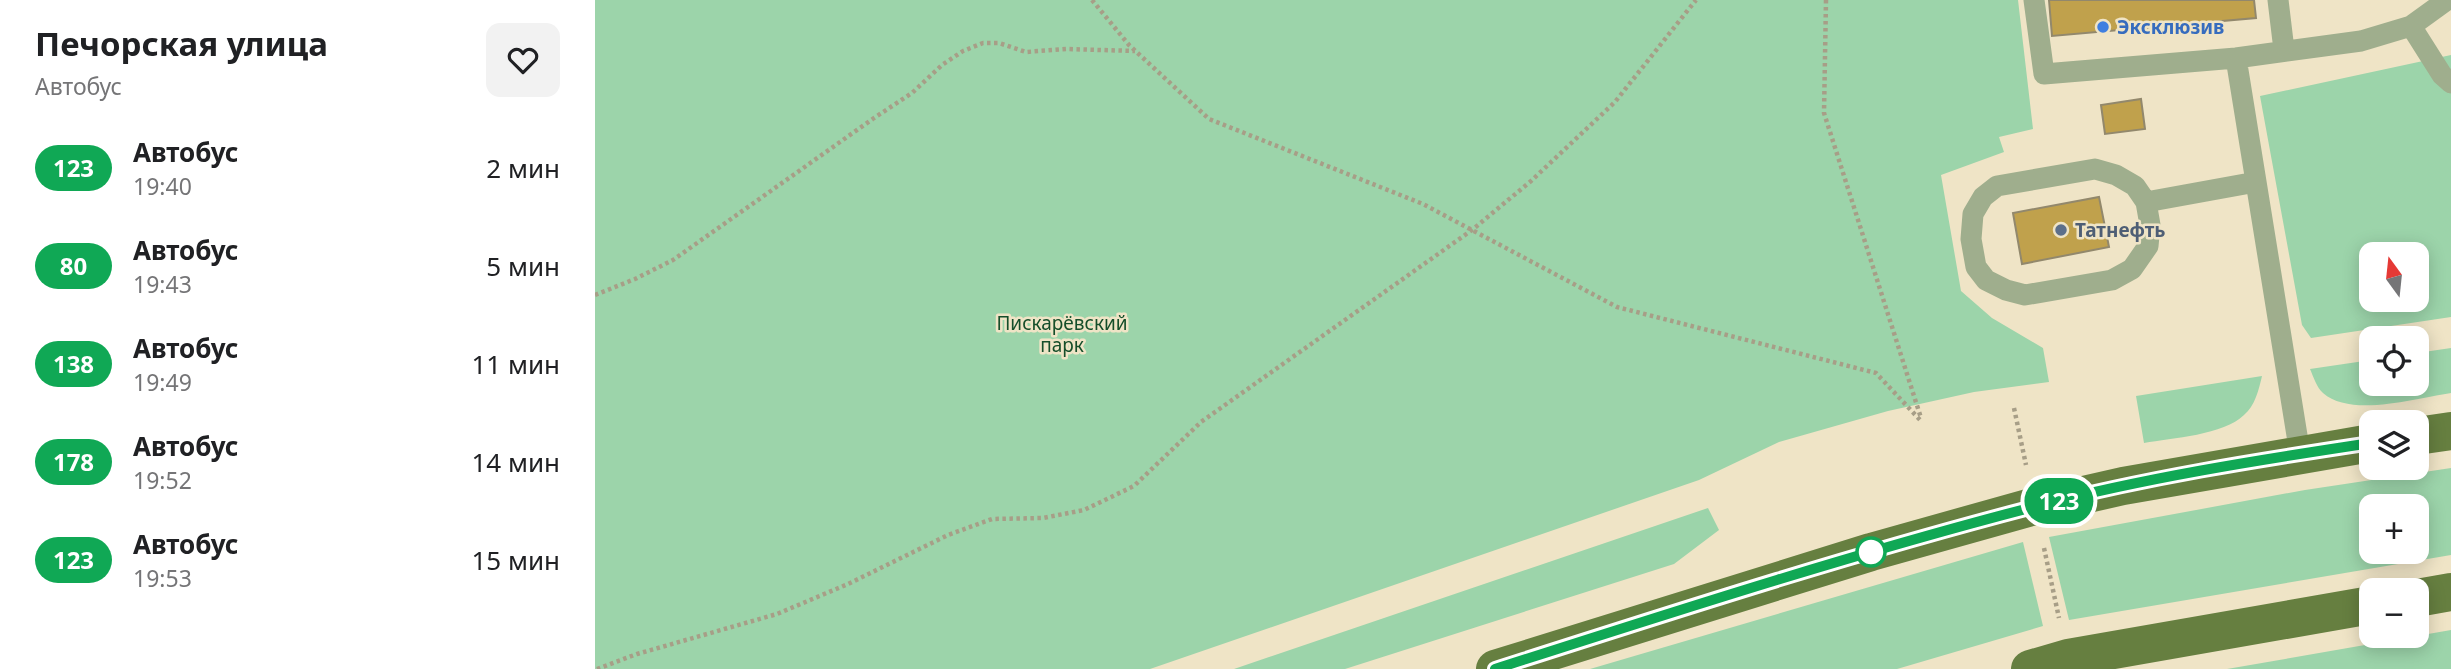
<!DOCTYPE html>
<html lang="ru">
<head>
<meta charset="utf-8">
<style>
	body { margin:0; font-family:"Noto Sans",sans-serif; background:#f2f2f2; color:#202124; height:100vh; display:flex; flex-direction:column; font-size:26px; white-space:nowrap }
	* { box-sizing:border-box; margin:0 }
	p { font-size:23px; color:#757577 }
	.icon { flex:none; width:38px; height:38px; fill:none; stroke:currentColor; stroke-width:2; stroke-linecap:round; stroke-linejoin:round }
	.map { position:relative; flex:1; overflow:hidden }
	.sheet { display:flex; flex-direction:column; background:#fff; width:595px }
	.sheet>* { flex:none }
	.badge { padding:0 14px; border-radius:23px; font-size:24px; line-height:46px }
	.needle { width:46px; rotate:345deg }
	.tools { position:absolute; left:1764px; top:242px; display:grid; gap:14px }
	.tools a { display:grid; place-items:center; width:70px; height:70px; border-radius:14px; background:#fff; box-shadow:0 4px 18px #0003; font-size:35px }
	.map>.badge { position:absolute; translate:-50% -50%; box-shadow:0 0 0 4px #fff }
	.round { display:grid; place-items:center; flex:none; width:74px; height:74px; border-radius:14px; background:#f2f2f2 }
	.headline { display:flex; align-items:center; justify-content:space-between; height:119px; padding:0 35px }
	h1 { font-size:33px; font-weight:700; line-height:52px }
	ul { padding:0; list-style:none }
	li { display:flex; align-items:center; gap:21px; height:98px; padding:0 35px }
	li div { flex:1 }
	li b { display:block; font-size:26px }
	li em { font-style:normal }
	li .badge { min-width:77px; font-weight:700; text-align:center }
	main { display:flex; flex:1; min-height:0 }
	.map>svg:first-child { display:block }
	.green { fill:#9cd4aa; fill-rule:evenodd }
	.building { fill:#c0a14c; stroke:#92886c; stroke-width:2 }
	.lines { fill:none; stroke-linecap:round; stroke-linejoin:round }
	.path { stroke:#a79e87; stroke-width:4.5; stroke-dasharray:3.5 3.5; stroke-linecap:butt }
	.lane { stroke:#9fae8d; stroke-width:21 }
	.primary { stroke:#667f40; stroke-width:38 }
	.line-casing { stroke:#fff; stroke-width:16 }
	.line { stroke:#10a855; stroke-width:10 }
	.shop-dot { fill:#3f7fe0; stroke:#efe4c6; stroke-width:2.5 }
	.service-dot { fill:#5c6f8a; stroke:#efe4c6; stroke-width:2.5 }
	.stop-dot { fill:#fff; stroke:#10a855; stroke-width:3.5 }
	.labels { text-anchor:middle; stroke-width:5; stroke-linejoin:round; paint-order:stroke }
	.shop-label { font-size:19px; font-weight:bold; fill:#366cbe; stroke:#efe4c6; text-anchor:start }
	.service-label { font-size:19px; font-weight:bold; fill:#4e5e75; stroke:#efe4c6; text-anchor:start }
	.park-label { font-size:19px; fill:#154e2a; stroke:#efe4c6 }
</style>
</head>
<body>
<main>
<section class="sheet">
<div class="headline"><div><h1>Печорская улица</h1><p>Автобус</p></div><a class="round"><svg class="icon" aria-label="heart" viewBox="0 0 24 24"><path d="M12 20l-8-8c-3-5 5-10 8-4 3-6 11-1 8 4z"/></svg></a></div>
<ul>
<li><span class="badge" style="background:#10a855;color:#fff">123</span><div><b>Автобус</b><p>19:40</p></div><em>2 мин</em></li>
<li><span class="badge" style="background:#10a855;color:#fff">80</span><div><b>Автобус</b><p>19:43</p></div><em>5 мин</em></li>
<li><span class="badge" style="background:#10a855;color:#fff">138</span><div><b>Автобус</b><p>19:49</p></div><em>11 мин</em></li>
<li><span class="badge" style="background:#10a855;color:#fff">178</span><div><b>Автобус</b><p>19:52</p></div><em>14 мин</em></li>
<li><span class="badge" style="background:#10a855;color:#fff">123</span><div><b>Автобус</b><p>19:53</p></div><em>15 мин</em></li>
</ul>
</section>
<div class="map">
<svg width="1856" height="669" viewBox="0 0 1856 669">
	<rect width="100%" height="100%" fill="#efe4c6"/>
	<path class="green" d="M0,0H1423L1438,129L1404,137L1409,152L1346,175L1366,291L1397,318L1448,348L1454,382L1379,392L1293,411L1184,442L1104,480L555,669H0Z
		M1856,55V317L1716,338L1707,325L1665,96ZM1776,254H1822V299H1776Z
		M1856,348V393C1822,398 1756,418 1728,393C1722,388 1718,376 1715,369L1776,360V383H1822V353Z
		M1667,376C1664,389 1660,406 1649,415C1629,435 1577,438 1549,443L1541,396Z
		M1856,468V555L1474,620L1454,537L1710,490ZM1776,506H1822V551H1776Z
		M1113,508L1124,530L1079,564L750,669H639Z
		M1428,542L1448,626L1302,669H995Z
		M1856,630V669H1632Z"/>
	<path class="building" d="M1454,0H1659L1661,18L1457,36Z
		M1546,99L1550,129L1510,134L1506,105Z
		M1504,197L1514,247L1427,264L1418,213Z"/>
	<g class="lines">
		<path class="path" d="M497,0L534,45L614,119L828,204L1022,307L1281,373L1327,422
			M1231,0L1229,113L1326,418
			M0,295L40,279L78,260L279,118L317,93L347,65L368,51L388,43H404L431,52L471,49L540,51
			M1419,408L1431,465
			M1449,548L1464,618
			M2,669L42,654L182,614L253,584L353,535L397,519L448,518L489,510L539,486L606,422L877,230L936,181L1020,102L1101,0"/>
		<path class="lane" d="M1439,0L1449,74L1641,58L1766,41L1816,26L1852,0
			M1683,0L1689,50
			M1816,26L1847,75L1856,83
			M1641,58L1705,454
			M1551,202L1555,225L1553,246L1537,269L1517,280L1430,295L1411,290L1391,280L1381,267L1376,239L1378,214L1388,197L1402,186L1500,169L1521,175L1540,186L1551,202L1661,182"/>
		<path class="primary" d="M1822,436L1856,431
			M1822,598L1856,592
			M900,669L1276,552L1440,506L1528,486L1776,443
			M1435,669L1473,658L1776,605"/>
	</g>
	<g class="lines">
		<defs>
			<path id="line" d="M900,669C1078,612 1257,554 1438,507C1549,478 1663,460 1776,443"/>
		</defs>
		<use href="#line" class="line-casing"/>
		<use href="#line" class="line"/>
	</g>
	<circle class="shop-dot" cx="1508" cy="27" r="7"/>
	<circle class="service-dot" cx="1466" cy="230" r="7"/>
	<circle class="stop-dot" cx="1276" cy="552" r="14"/>
	<g class="labels">
		<g class="shop-label">
			<text x="1522" y="34">Эксклюзив</text>
		</g>
		<g class="service-label">
			<text x="1480" y="237">Татнефть</text>
		</g>
		<g class="park-label">
			<text x="467" y="330">Пискарёвский<tspan x="467" dy="22">парк</tspan></text>
		</g>
	</g>
</svg>
<div class="tools">
<a><svg class="needle" viewBox="-14 -14 28 28"><path d="M0-13l5 13h-10z" fill="#e53935"/><path d="M0 13l5-13h-10z" fill="#757577"/></svg></a>
<a><svg class="icon" aria-label="locate" viewBox="0 0 24 24"><circle cx="12" cy="12" r="6"/><path d="M12 2v4M12 18v4M2 12h4M18 12h4"/></svg></a>
<a><svg class="icon" aria-label="layers" viewBox="0 0 24 24"><path d="M12 4l9 5-9 5-9-5zM3 14l9 5 9-5"/></svg></a>
<a>+</a>
<a>−</a>
</div>
<b class="badge" style="left:1464px;top:501px;background:#10a855;color:#fff">123</b>
</div>
</main>
</body>
</html>
